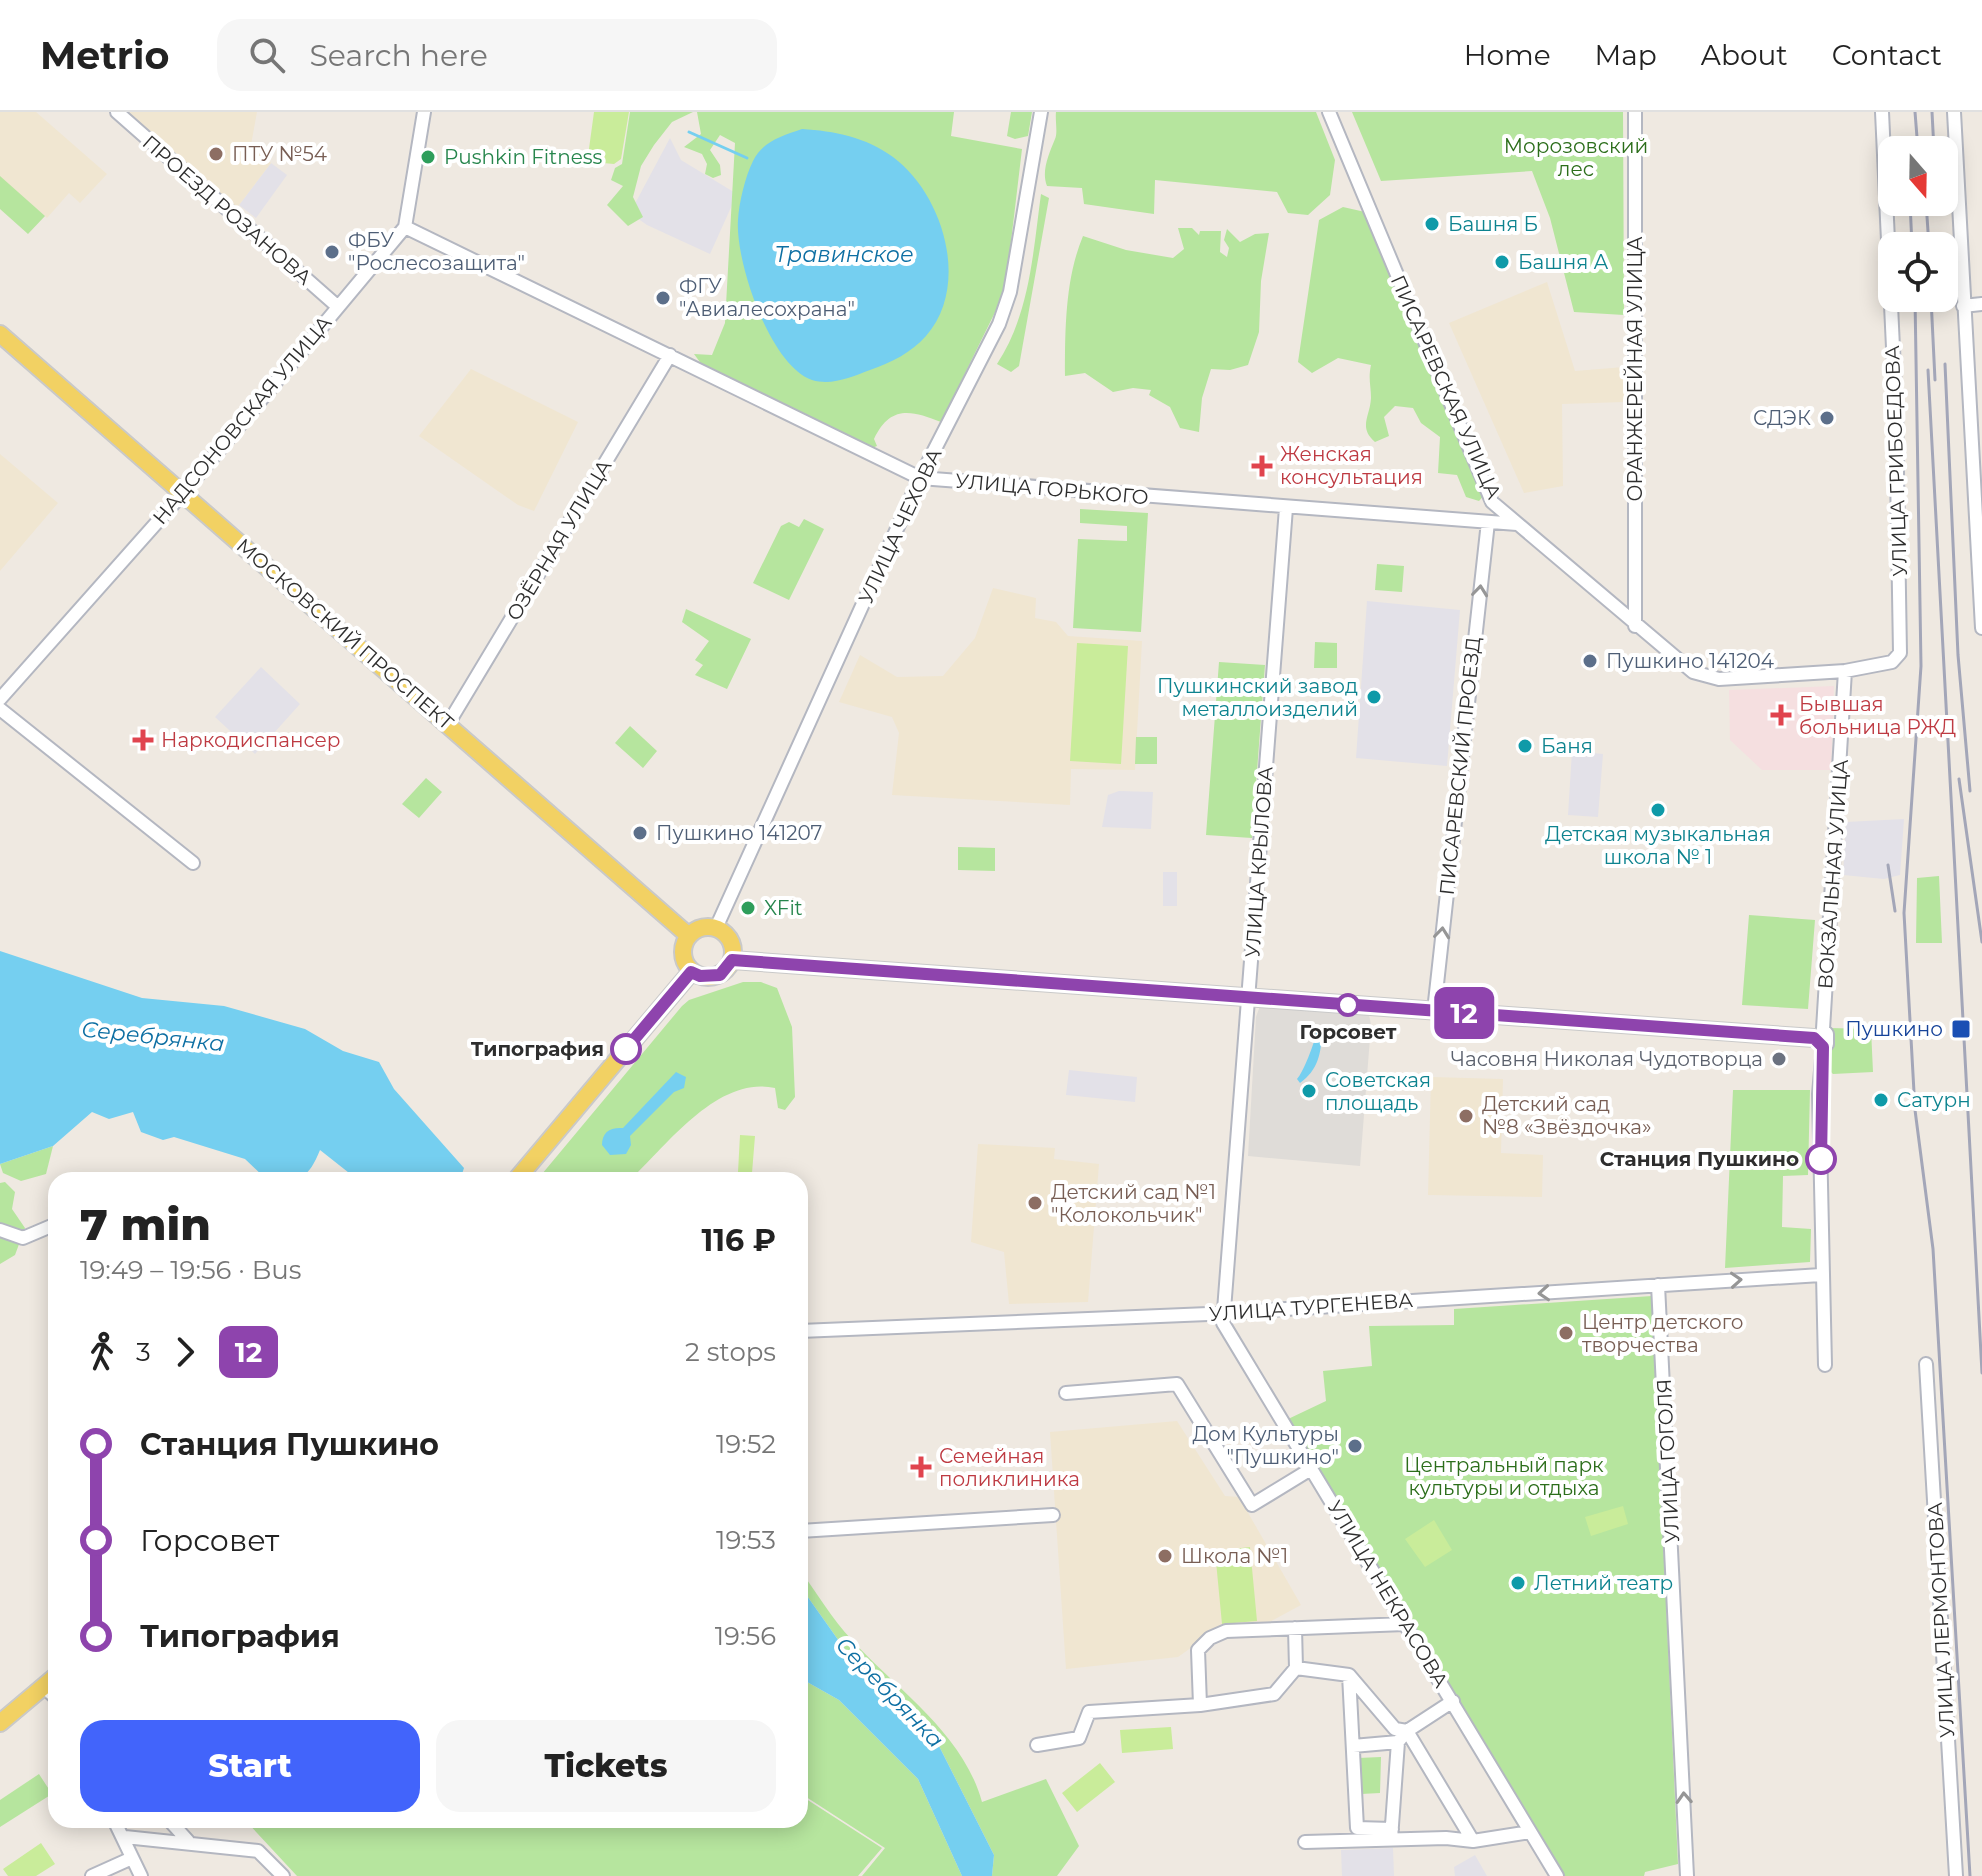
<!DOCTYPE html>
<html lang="en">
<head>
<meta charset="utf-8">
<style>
	body { margin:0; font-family:Montserrat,sans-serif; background:#f6f6f6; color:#222; height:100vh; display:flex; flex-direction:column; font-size:30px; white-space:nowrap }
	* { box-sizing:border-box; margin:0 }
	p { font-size:26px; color:#767676 }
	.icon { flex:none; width:44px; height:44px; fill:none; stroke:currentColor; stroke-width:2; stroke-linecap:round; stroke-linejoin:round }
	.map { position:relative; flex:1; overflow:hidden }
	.drawer { position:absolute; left:48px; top:1060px; width:760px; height:656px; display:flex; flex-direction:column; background:#fff; border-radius:24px; box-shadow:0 4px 20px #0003 }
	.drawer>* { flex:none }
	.badge { padding:0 16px; border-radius:12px; font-size:28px; line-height:52px }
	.needle { width:52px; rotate:160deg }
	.buttons { position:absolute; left:1878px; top:24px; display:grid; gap:16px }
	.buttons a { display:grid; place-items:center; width:80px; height:80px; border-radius:16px; background:#fff; box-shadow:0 4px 20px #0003; font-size:40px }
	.map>.badge { position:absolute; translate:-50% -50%; box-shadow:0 0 0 4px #fff }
	.legs { display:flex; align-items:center; gap:12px; height:88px; padding:0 32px; font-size:26px }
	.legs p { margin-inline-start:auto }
	.overview { display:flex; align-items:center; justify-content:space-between; height:136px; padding:0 32px }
	h1 { font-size:44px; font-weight:800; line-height:60px }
	.cta { display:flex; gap:16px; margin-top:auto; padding:16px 32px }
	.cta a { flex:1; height:92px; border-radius:24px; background:#4264fb; color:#fff; font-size:32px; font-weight:800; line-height:92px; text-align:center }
	.cta a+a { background:#f6f6f6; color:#222 }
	ul { padding:0 32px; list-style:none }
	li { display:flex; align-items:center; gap:28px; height:96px; font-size:30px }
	li i { display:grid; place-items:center; width:12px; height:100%; margin:0 10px; background:currentColor }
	li i::after { content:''; width:20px; height:20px; margin:-10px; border:6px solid; border-radius:50%; background:#fff }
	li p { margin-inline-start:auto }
	li:first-child i { background:linear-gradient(#0000 50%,currentColor 0) }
	li:last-child i { background:linear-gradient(currentColor 50%,#0000 0) }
	header { display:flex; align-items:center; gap:48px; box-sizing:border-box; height:112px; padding:0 40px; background:#fff; border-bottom:2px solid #e0e0e0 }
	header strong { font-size:38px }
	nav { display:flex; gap:44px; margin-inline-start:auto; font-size:28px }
	.search { width:560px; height:72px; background:#f6f6f6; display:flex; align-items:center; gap:20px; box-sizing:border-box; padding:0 28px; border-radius:24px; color:#767676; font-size:30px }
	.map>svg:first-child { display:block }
	.industrial { fill:#e3e1e8 }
	.education { fill:#f0e6d1 }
	.medical { fill:#f5dfe0 }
	.green { fill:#b6e59e }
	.pitch { fill:#c9ec9a }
	.plaza { fill:#dfdcd8 }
	.water { fill:#75cff0 }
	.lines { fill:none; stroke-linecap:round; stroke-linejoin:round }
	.stream { stroke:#75cff0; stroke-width:3 }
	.minor-casing { stroke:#b4b7c1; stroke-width:16 }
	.major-casing { stroke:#c9c9c9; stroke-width:20 }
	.minor { stroke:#fff; stroke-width:12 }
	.major { stroke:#f2d163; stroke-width:16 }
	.rail { stroke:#a3a6b8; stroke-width:3 }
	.oneway { stroke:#969696 }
	.line-1-casing { stroke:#fff; stroke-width:18 }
	.line-1 { stroke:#8e44ad; stroke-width:12 }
	.education-dot { fill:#8d6e63; stroke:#fff; stroke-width:3 }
	.leisure-dot { fill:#2e9e5b; stroke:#fff; stroke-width:3 }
	.culture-dot { fill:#0f9aa8; stroke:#fff; stroke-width:3 }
	.service-dot { fill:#5c6f8a; stroke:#fff; stroke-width:3 }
	.health-dot { fill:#e0444e; stroke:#fff; stroke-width:3 }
	.stop-1-dot { fill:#fff; stroke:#8e44ad; stroke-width:4 }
	.transit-dot { fill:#1a4fb4; stroke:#fff; stroke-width:3 }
	.worship-dot { fill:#6b7280; stroke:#fff; stroke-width:3 }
	.labels { text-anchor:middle; stroke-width:8; stroke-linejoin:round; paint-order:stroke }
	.park-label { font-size:20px; fill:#2c6e1b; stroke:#fff }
	.education-label { font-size:20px; fill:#785e54; stroke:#fff; text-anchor:start }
	.leisure-label { font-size:20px; fill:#27864d; stroke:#fff; text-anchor:start }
	.street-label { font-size:20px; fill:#2e2e2e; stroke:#fff }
	.culture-label { font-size:20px; fill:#0d838f; stroke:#fff; text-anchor:start }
	.service-label { font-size:20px; fill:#4e5e75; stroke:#fff; text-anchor:start }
	.health-label { font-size:20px; fill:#be3a42; stroke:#fff; text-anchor:start }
	.transit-label { font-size:20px; fill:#164399; stroke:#fff; text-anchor:end }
	.stop-label { font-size:20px; font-weight:bold; fill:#2e2e2e; stroke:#fff; text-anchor:end }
	.worship-label { font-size:20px; fill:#5b616d; stroke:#fff; text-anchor:end }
	.water-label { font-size:22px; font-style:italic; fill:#0d6fa3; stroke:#fff }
</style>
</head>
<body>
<header>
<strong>Metrio</strong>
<div class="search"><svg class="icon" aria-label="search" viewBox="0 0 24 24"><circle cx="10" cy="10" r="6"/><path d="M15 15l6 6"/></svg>Search here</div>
<nav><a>Home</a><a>Map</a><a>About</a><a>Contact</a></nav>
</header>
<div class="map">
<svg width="1982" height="1764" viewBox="0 0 1982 1764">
	<rect width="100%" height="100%" fill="#efe9e1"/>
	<path class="industrial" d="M670,26L681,48L737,82L710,142L647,113L630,101Z
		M271,51L287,63L256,106L239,93Z
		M1367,489L1460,498L1447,654L1356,646Z
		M261,555L300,592L255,642L215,605Z
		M1572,639L1603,642L1598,705L1568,703Z
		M1119,679L1153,680L1151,717L1102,715L1108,683Z
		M1904,707L1900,763L1884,767L1843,763L1846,710Z
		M1163,760H1177V794H1163Z
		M1069,958L1137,965L1135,990L1066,983Z
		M1393,1736L1394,1764H1342L1341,1738Z
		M1475,1743L1487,1764H1455L1454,1755Z"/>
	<path class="education" d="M0,0H36L107,62L80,91L69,81L47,106L0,65Z
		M124,0H257L251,33L271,51L239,93L234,96Z
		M1547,170L1575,259L1624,255L1625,290L1562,292L1563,374L1524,381L1449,211Z
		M471,257L578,310L534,399L518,393L419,324Z
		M0,342L58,391L0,459Z
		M993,476L1036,486L1035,506L1056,510L1068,524L1142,529L1135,658L1071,657L1070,693L892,683L899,621L892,605L839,590L860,543L897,565L943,564L975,526Z
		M1431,965L1503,967L1501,1041L1543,1043L1542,1085L1428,1083Z
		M978,1032L1055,1036L1054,1047L1099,1052L1088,1190L1009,1192L1004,1140L971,1130Z
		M1177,1309L1225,1384L1239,1385L1301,1493L1266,1512L1216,1518L1178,1545L1066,1557L1050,1320Z"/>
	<path class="medical" d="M1834,574L1831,658H1762L1730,628L1729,578Z"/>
	<path class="green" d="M630,0H693L672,10L654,33L641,54L633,85L643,105L628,114L607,93L623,74L611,68L615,56L622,52Z
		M697,0H954L951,24L1022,37L1005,180L941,310C911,298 890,293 874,327L877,334L872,336L705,257L694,242L712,243L725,211L735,31L720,23L710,38L720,53L721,63L713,66L705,62L707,52L702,42L684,35L701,22Z
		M1011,0H1032L1028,24L1015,27L1007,24Z
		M1056,0H1316L1335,48L1330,83L1308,103L1288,101L1277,80L1155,68L1154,102L1084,92L1082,76L1047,74C1041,59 1049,42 1055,27C1058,21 1055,8 1056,0Z
		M1352,0H1623L1624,203L1574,200L1550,106L1532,59L1381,69Z
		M0,64L45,104L28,122L0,97Z
		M1041,82L1049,86L1019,254L1011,260L997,252C1030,202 1033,140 1041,82Z
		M1343,95L1365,100L1486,381L1479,389L1466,385L1457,363L1438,361L1440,325L1421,311L1413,296L1395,294L1384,305L1389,324L1375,330C1358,315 1370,305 1371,286C1371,274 1368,267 1371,253L1338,246L1312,261L1298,250L1319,108Z
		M1178,116H1192L1199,123L1200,119H1221L1220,140L1227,145L1229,136L1224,128L1227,117L1240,130L1255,122L1269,121L1261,169L1259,220L1248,253L1230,258L1211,257L1202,286L1199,320L1180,316L1170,295L1149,283L1151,278L1133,276L1113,280L1085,261L1065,264C1065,218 1065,167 1083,124L1126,138L1173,146L1184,137Z
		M1080,397L1148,401L1141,520L1073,516L1078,427L1127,429V414L1080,411Z
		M804,407L824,417L789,488L753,471L781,414L789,410L799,415Z
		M1377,452L1404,454L1402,480L1375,478Z
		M686,497L751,527L727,577L695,563L703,553L695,548L709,529L682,510Z
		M1315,530L1337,531V556H1314Z
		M1219,550L1265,553L1252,726L1206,723Z
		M630,614L657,639L643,656L615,631Z
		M1136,625H1157V652H1135Z
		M426,666L442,680L419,706L402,692Z
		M958,735L995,736V759L958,758Z
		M1939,764L1942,831H1916L1917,766Z
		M1749,803L1815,808L1808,897L1742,893Z
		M743,870H761L777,876L792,915L795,985L785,998L778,996L775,976C718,963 667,1033 630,1068H562L556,1063L551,1068H537L682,894L689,888Z
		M1830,916L1871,917L1873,960L1833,962L1830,959Z
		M1733,978H1810L1808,1063L1783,1064L1782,1115L1811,1117L1810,1150L1725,1156Z
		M53,1034L46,1062L21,1069L3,1061L0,1052Z
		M5,1070L15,1080L12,1097L25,1116L15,1143L0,1152V1071Z
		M1652,1184L1678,1752L1645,1760L1644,1764H1561L1286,1308L1326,1289L1323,1259L1372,1254L1369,1214L1454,1213V1197Z
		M800,1458C817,1481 832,1507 852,1528C898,1579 963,1621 982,1690L1046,1667L1079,1734L1057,1764H992L994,1743L939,1634L863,1563L800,1474Z
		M800,1566L839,1588L918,1667L962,1764H862L885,1736L800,1681Z
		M1381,1645L1380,1681L1361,1682L1358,1646Z
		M39,1662L52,1682L0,1715V1688Z
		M800,1683L882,1736L858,1764H297L245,1708H800Z"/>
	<path class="pitch" d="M594,0H629L621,47L614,52L592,50L588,44Z
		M1077,531L1128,534L1121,652L1070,649Z
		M740,1023L755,1024L752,1061L738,1060Z
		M1623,1394L1628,1412L1591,1424L1585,1405Z
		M1434,1408L1452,1438L1425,1455L1405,1427Z
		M1250,1435L1257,1509L1222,1512L1215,1439Z
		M1171,1615L1173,1637L1122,1641L1120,1618Z
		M1100,1651L1115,1670L1077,1700L1062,1681Z
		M41,1731L55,1752L36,1764H8L3,1757Z"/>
	<path class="plaza" d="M1261,891L1368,897L1371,913L1360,1054L1248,1044L1256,905Z"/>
	<path class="water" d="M802,17C834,19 866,25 893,45C943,82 971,173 926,224C911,241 892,250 870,258C851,265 832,274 812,268C770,254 735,149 738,108C739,91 745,65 753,49C763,29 782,24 802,17Z
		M0,839L142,886L224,894L305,917L343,939L379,950L394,977L464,1056L460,1068H358L320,1038C307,1070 299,1068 267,1068L245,1047L174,1025L163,1028L141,1020L133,1000L109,1007L92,1000L53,1034L0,1052Z
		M1316,921H1322C1321,942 1318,958 1300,971L1297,967C1303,961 1315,930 1316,921Z
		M676,960L686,965L684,976L674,980L630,1024L631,1033L626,1042L610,1043L602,1033C602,1020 610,1015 623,1016Z
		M800,1474L863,1563L939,1634L994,1743L992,1764H962L918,1667L839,1588L800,1566Z"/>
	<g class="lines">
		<path class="stream" d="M689,20L747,46"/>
		<defs>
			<path id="minor" d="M117,0L337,194
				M1329,0L1492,390L1693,560L1719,567L1845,559L1892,550L1900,541L1896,300L1882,0
				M1954,0L1982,516
				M405,115L920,366L1517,412
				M1963,194L1982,192
				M1286,396L1223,1211L1557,1764
				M1635,514V0
				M0,587L183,381L405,115L424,0
				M0,597L193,751
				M448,612L670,243
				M716,816L920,366L999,212L1010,180L1041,0
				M1434,899L1488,410
				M0,1118L23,1126L56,1112
				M1658,1173L1687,1764
				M800,1219L1208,1202L1821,1163
				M1926,1252L1956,1764
				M1825,1253L1819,982L1823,935L1827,932V922L1823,917L1845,559
				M1066,1281L1177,1272L1252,1393L1311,1357
				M800,1419L1053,1403
				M1296,1556L1349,1563L1395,1617L1407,1619L1398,1630L1391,1727
				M1349,1563L1357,1716L1392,1717
				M44,1575L56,1586
				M1453,1589L1407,1619L1473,1729
				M1200,1593L1198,1538L1210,1526L1226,1519L1405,1512
				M1037,1633L1079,1626L1089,1600L1200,1593L1274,1582L1296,1556L1295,1516
				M1353,1634L1398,1630
				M114,1708L141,1764
				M169,1708L188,1729
				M125,1725L258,1739L283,1764
				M1305,1730L1446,1726L1473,1729L1530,1720
				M92,1764L132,1746"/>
			<path id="major" d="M0,222L689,824
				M683 840a25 25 0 1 1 50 0a25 25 0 1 1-50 0Z
				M732,848L1814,926
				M516,1068L691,860
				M0,1611L56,1564"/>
		</defs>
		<use href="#minor" class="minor-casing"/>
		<use href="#major" class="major-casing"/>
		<use href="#minor" class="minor"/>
		<use href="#major" class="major"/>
		<path class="rail" d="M1915,0L1918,38
			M1932,0L1934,38
			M1910,90L1912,134
			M1926,90L1929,134
			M1915,186L1921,554L1904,801L1915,998L1933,1137L1970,1764
			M1931,186L1935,268
			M1945,252L1958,543L1970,679
			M1928,258L1982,1261
			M1959,667L1982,830
			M1888,753L1895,799"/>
	</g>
	<defs><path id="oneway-chevron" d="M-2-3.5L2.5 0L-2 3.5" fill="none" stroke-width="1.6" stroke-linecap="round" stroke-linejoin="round" transform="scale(2)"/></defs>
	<g class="oneway">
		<use href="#oneway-chevron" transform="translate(1480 479) rotate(-84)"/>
		<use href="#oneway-chevron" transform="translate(1442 821) rotate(-84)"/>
		<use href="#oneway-chevron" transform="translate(1736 1168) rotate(-4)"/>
		<use href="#oneway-chevron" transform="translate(1544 1181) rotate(176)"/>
		<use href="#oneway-chevron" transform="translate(1684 1686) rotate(-93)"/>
	</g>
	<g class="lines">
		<defs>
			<path id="line-1" d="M626,937L691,860L700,864L720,863L732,848L1814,926L1823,935L1821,1047"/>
		</defs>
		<use href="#line-1" class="line-1-casing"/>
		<use href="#line-1" class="line-1"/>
	</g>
	<g class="education-dot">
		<circle cx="216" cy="42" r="8"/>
		<circle cx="1466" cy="1004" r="8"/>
		<circle cx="1035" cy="1091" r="8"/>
		<circle cx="1566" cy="1221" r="8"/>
		<circle cx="1165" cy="1444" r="8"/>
	</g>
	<g class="leisure-dot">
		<circle cx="428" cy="45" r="8"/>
		<circle cx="748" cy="796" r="8"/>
	</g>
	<g class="culture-dot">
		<circle cx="1432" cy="112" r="8"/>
		<circle cx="1502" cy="150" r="8"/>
		<circle cx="1374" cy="585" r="8"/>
		<circle cx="1525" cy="634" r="8"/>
		<circle cx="1658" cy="698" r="8"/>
		<circle cx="1309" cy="979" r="8"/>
		<circle cx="1881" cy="988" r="8"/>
		<circle cx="1518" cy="1471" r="8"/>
	</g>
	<g class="service-dot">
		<circle cx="332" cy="140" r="8"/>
		<circle cx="663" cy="186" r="8"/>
		<circle cx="1827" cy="306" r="8"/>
		<circle cx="1590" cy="549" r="8"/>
		<circle cx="640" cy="721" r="8"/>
		<circle cx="1355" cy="1334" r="8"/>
	</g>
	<g class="health-dot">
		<path d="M1258 342h8v8h8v8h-8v8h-8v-8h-8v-8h8z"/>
		<path d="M1777 591h8v8h8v8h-8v8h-8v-8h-8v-8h8z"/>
		<path d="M139 616h8v8h8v8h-8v8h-8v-8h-8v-8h8z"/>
		<path d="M917 1343h8v8h8v8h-8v8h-8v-8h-8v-8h8z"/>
	</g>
	<g class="stop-1-dot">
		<circle cx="1348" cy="893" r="10"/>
		<circle cx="626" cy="937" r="14"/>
		<circle cx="1821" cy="1047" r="14"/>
	</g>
	<rect class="transit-dot" x="1951" y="907" width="20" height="20" rx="4"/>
	<circle class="worship-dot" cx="1779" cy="947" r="8"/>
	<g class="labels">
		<g class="park-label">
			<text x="1576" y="41">Морозовский<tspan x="1576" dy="23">лес</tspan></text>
			<text x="1504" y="1360">Центральный парк<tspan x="1504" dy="23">культуры и отдыха</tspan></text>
		</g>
		<g class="education-label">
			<text x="232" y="49">ПТУ №54</text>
			<text x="1482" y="999">Детский сад<tspan x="1482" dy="23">№8 «Звёздочка»</tspan></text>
			<text x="1051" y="1087">Детский сад №1<tspan x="1051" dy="23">"Колокольчик"</tspan></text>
			<text x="1582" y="1217">Центр детского<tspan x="1582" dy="23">творчества</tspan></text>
			<text x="1181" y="1451">Школа №1</text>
		</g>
		<g class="leisure-label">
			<text x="444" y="52">Pushkin Fitness</text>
			<text x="764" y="803">XFit</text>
		</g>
		<g class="street-label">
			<text transform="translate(227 98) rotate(41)" y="7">ПРОЕЗД РОЗАНОВА</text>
			<text transform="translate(1635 257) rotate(-90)" y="7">ОРАНЖЕРЕЙНАЯ УЛИЦА</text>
			<text transform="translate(1446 275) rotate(66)" y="7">ПИСАРЕВСКАЯ УЛИЦА</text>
			<text transform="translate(242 308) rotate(-50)" y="7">НАДСОНОВСКАЯ УЛИЦА</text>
			<text transform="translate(1896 349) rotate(-92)" y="7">УЛИЦА ГРИБОЕДОВА</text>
			<text transform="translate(1052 377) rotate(5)" y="7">УЛИЦА ГОРЬКОГО</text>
			<text transform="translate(900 414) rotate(-65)" y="7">УЛИЦА ЧЕХОВА</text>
			<text transform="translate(559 428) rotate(-59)" y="7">ОЗЁРНАЯ УЛИЦА</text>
			<text transform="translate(345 522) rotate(41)" y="7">МОСКОВСКИЙ ПРОСПЕКТ</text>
			<text transform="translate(1460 654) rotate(-84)" y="7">ПИСАРЕВСКИЙ ПРОЕЗД</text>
			<text transform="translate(1259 750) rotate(-86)" y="7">УЛИЦА КРЫЛОВА</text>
			<text transform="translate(1833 762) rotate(-86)" y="7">ВОКЗАЛЬНАЯ УЛИЦА</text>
			<text transform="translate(1311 1195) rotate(-4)" y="7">УЛИЦА ТУРГЕНЕВА</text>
			<text transform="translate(1668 1349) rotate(-93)" y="7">УЛИЦА ГОГОЛЯ</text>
			<text transform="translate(1388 1482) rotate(59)" y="7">УЛИЦА НЕКРАСОВА</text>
			<text transform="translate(1941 1508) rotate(-93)" y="7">УЛИЦА ЛЕРМОНТОВА</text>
		</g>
		<g class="culture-label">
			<text x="1448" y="119">Башня Б</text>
			<text x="1518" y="157">Башня А</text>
			<text x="1358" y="581" text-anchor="end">Пушкинский завод<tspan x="1358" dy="23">металлоизделий</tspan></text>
			<text x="1541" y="641">Баня</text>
			<text x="1658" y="729" text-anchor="middle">Детская музыкальная<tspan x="1658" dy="23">школа № 1</tspan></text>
			<text x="1325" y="975">Советская<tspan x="1325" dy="23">площадь</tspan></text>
			<text x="1897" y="995">Сатурн</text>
			<text x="1534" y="1478">Летний театр</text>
		</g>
		<g class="service-label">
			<text x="348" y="135">ФБУ<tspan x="348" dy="23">"Рослесозащита"</tspan></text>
			<text x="679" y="181">ФГУ<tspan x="679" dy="23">"Авиалесохрана"</tspan></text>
			<text x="1811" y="313" text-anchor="end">СДЭК</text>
			<text x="1606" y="556">Пушкино 141204</text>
			<text x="656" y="728">Пушкино 141207</text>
			<text x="1339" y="1329" text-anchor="end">Дом Культуры<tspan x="1339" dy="23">"Пушкино"</tspan></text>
		</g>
		<g class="health-label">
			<text x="1280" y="349">Женская<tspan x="1280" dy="23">консультация</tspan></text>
			<text x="1799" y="599">Бывшая<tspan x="1799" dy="23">больница РЖД</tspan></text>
			<text x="161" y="635">Наркодиспансер</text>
			<text x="939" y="1351">Семейная<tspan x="939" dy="23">поликлиника</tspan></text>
		</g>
		<g class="transit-label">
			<text x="1943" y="924">Пушкино</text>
		</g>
		<g class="stop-label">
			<text x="1348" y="927" text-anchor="middle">Горсовет</text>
			<text x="604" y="944">Типография</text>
			<text x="1799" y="1054">Станция Пушкино</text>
		</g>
		<g class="worship-label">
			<text x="1763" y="954">Часовня Николая Чудотворца</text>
		</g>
		<g class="water-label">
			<text x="844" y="150">Травинское</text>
			<text transform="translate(153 924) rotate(6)" y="8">Серебрянка</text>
			<text transform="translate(890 1580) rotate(46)" y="8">Серебрянка</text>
		</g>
	</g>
</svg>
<div class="buttons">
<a><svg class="needle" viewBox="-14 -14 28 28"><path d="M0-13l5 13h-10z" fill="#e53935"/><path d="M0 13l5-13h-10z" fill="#767676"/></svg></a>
<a><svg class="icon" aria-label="locate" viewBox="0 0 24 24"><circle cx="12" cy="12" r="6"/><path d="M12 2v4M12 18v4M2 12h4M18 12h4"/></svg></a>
</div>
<b class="badge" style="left:1464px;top:901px;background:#8e44ad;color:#fff">12</b>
<section class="drawer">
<div class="overview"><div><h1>7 min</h1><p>19:49 – 19:56 · Bus</p></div><b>116 ₽</b></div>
<div class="legs"><svg class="icon" aria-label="walk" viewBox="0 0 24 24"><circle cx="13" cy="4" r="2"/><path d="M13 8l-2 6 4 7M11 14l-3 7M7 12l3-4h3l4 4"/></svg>3<svg class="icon" aria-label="forward" viewBox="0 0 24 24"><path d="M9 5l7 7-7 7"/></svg><b class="badge" style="background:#8e44ad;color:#fff">12</b><p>2 stops</p></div>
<ul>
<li><i style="color:#8e44ad"></i><b>Станция Пушкино</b><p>19:52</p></li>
<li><i style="color:#8e44ad"></i><span>Горсовет</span><p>19:53</p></li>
<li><i style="color:#8e44ad"></i><b>Типография</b><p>19:56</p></li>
</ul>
<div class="cta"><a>Start</a><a>Tickets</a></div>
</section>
</div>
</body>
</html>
